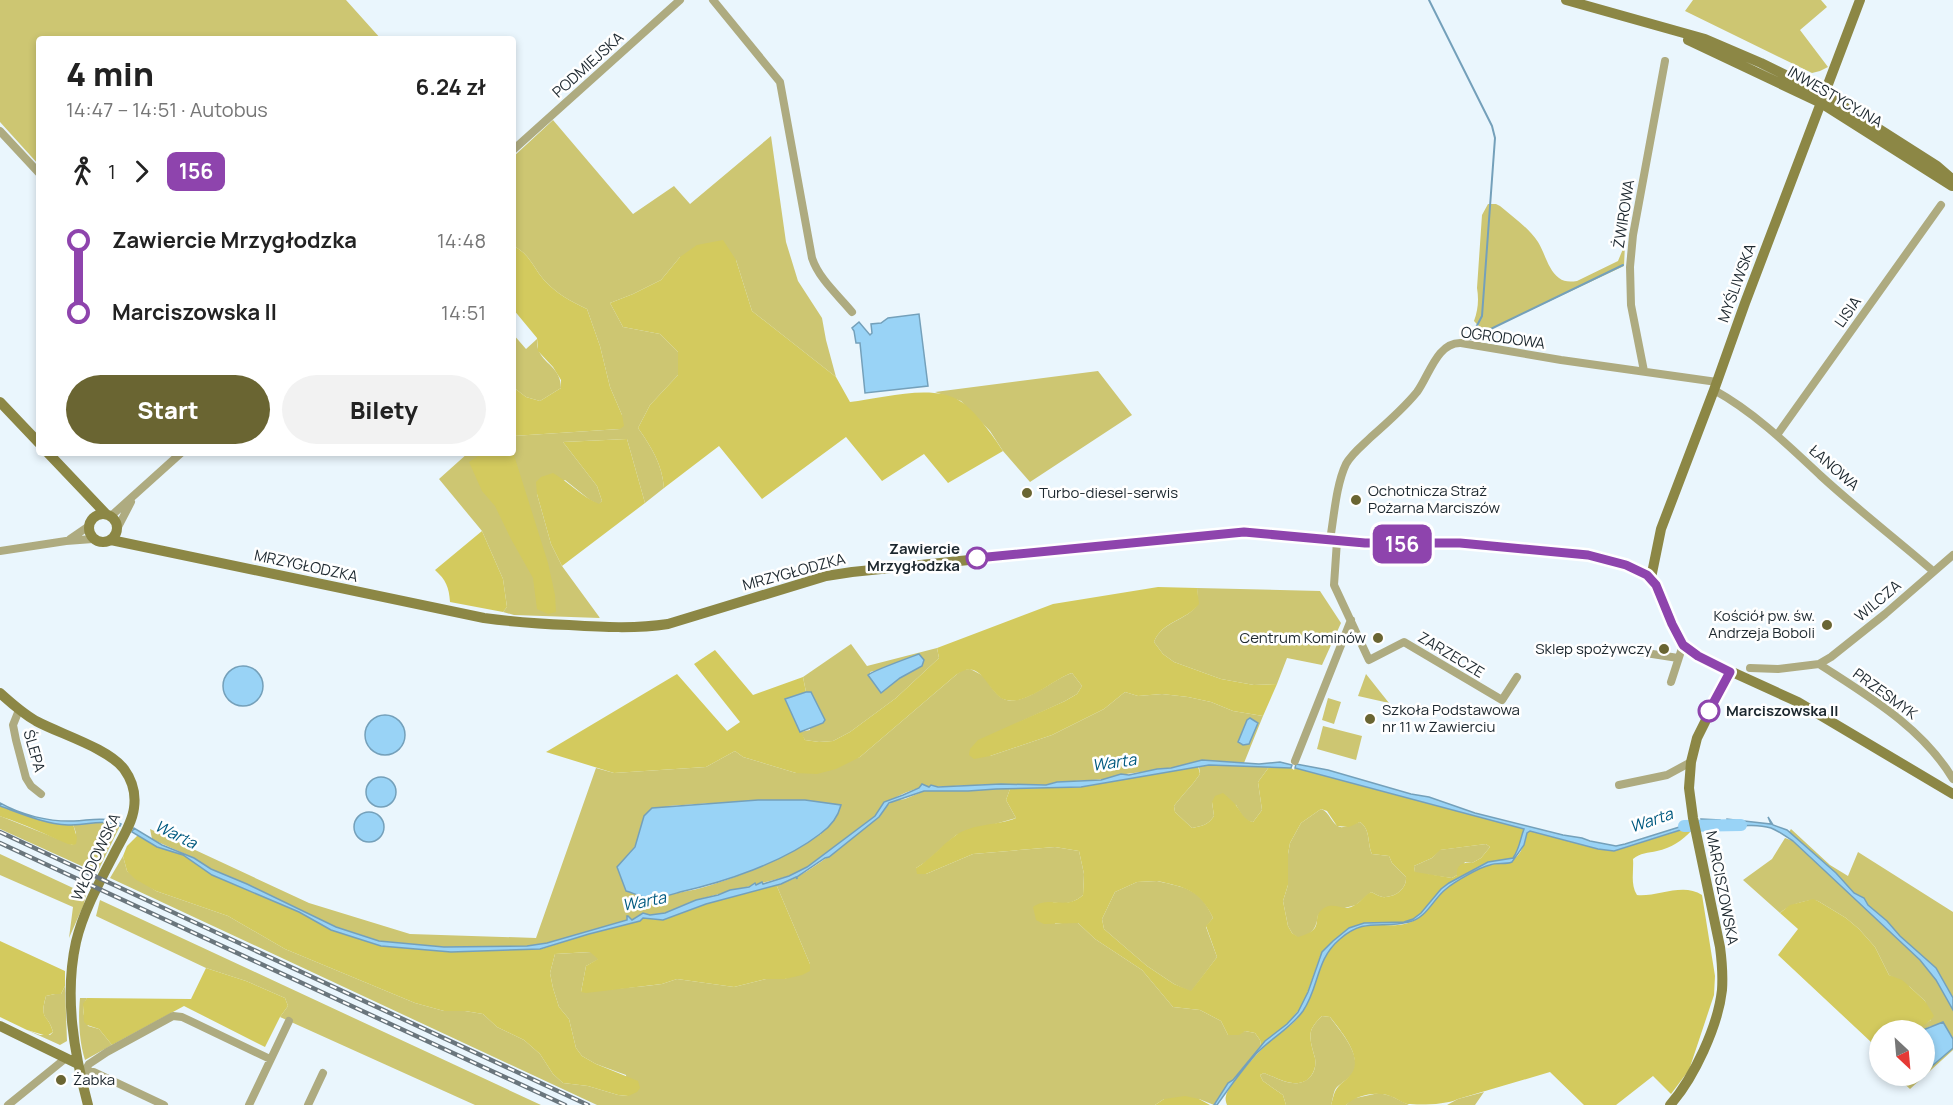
<!DOCTYPE html>
<html lang="pl">
<head>
<meta charset="utf-8">
<style>
	body { margin:0; font-family:Manrope,sans-serif; background:#f2f2f2; color:#222; height:100vh; display:flex; flex-direction:column; font-size:22px; white-space:nowrap }
	* { box-sizing:border-box; margin:0 }
	p { font-size:20px; color:#767676 }
	.icon { flex:none; width:33px; height:33px; fill:none; stroke:currentColor; stroke-width:2; stroke-linecap:round; stroke-linejoin:round }
	.map { position:relative; flex:1; overflow:hidden }
	.drawer { position:absolute; left:36px; top:36px; width:480px; height:420px; display:flex; flex-direction:column; background:#fff; border-radius:6px; box-shadow:0 3px 9px #0003 }
	.drawer>* { flex:none }
	.badge { padding:0 12px; border-radius:9px; font-size:21px; line-height:39px }
	.needle { width:39px; rotate:154deg }
	.tools { position:absolute; left:1869px; top:1020px; display:grid; gap:12px }
	.tools a { display:grid; place-items:center; width:66px; height:66px; border-radius:50%; background:#fff; box-shadow:0 3px 9px #0003; font-size:30px }
	.map>.badge { position:absolute; translate:-50% -50%; box-shadow:0 0 0 3px #fff }
	.legs { display:flex; align-items:center; gap:9px; height:66px; padding:0 30px; font-size:20px }
	.legs p { margin-inline-start:auto }
	.summary { display:flex; align-items:center; justify-content:space-between; height:102px; padding:0 30px }
	h1 { font-size:33px; font-weight:800; line-height:45px }
	.primary-button { display:flex; gap:12px; margin-top:auto; padding:12px 30px }
	.primary-button a { flex:1; height:69px; border-radius:36px; background:#6a6532; color:#fff; font-size:24px; font-weight:800; line-height:69px; text-align:center }
	.primary-button a+a { background:#f2f2f2; color:#222 }
	ul { padding:0 30px; list-style:none }
	li { display:flex; align-items:center; gap:21px; height:72px; font-size:22px }
	li i { display:grid; place-items:center; width:9px; height:100%; margin:0 8px; background:currentColor }
	li i::after { content:''; width:15px; height:15px; margin:-8px; border:4px solid; border-radius:50%; background:#fff }
	li p { margin-inline-start:auto }
	li:first-child i { background:linear-gradient(#0000 50%,currentColor 0) }
	li:last-child i { background:linear-gradient(currentColor 50%,#0000 0) }
	.map>svg:first-child { display:block }
	.green { fill:#cdc672; fill-rule:evenodd }
	.forest { fill:#d3ca5e; fill-rule:evenodd }
	.water { fill:#99d3f6; stroke:#74a0ba; stroke-width:1.5 }
	.lines { fill:none; stroke-linecap:round; stroke-linejoin:round }
	.stream { stroke:#74a0ba; stroke-width:2 }
	.river { stroke:#99d3f6; stroke-width:12 }
	.street { stroke:#aeab80; stroke-width:8 }
	.secondary { stroke:#8c8745; stroke-width:10 }
	.rail-casing { stroke:#6a767d; stroke-width:4.5 }
	.rail { stroke:#fff; stroke-width:2; stroke-dasharray:7; stroke-linecap:butt }
	.line-1-casing { stroke:#fff; stroke-width:14 }
	.line-1 { stroke:#8e44ad; stroke-width:9 }
	.poi-dot { fill:#6a6532; stroke:#fff; stroke-width:2 }
	.stop-1-dot { fill:#fff; stroke:#8e44ad; stroke-width:3 }
	.labels { text-anchor:middle; stroke-width:5; stroke-linejoin:round; paint-order:stroke }
	.street-label { font-size:15px; fill:#1d282f; stroke:#fff }
	.poi-label { font-size:15px; fill:#1d282f; stroke:#fff; text-anchor:start }
	.stop-label { font-size:15px; font-weight:bold; fill:#1d282f; stroke:#fff; text-anchor:end }
	.water-label { font-size:16px; font-style:italic; fill:#005a80; stroke:#fff }
</style>
</head>
<body>
<div class="map">
<svg width="1953" height="1105" viewBox="0 0 1953 1105">
	<rect width="100%" height="100%" fill="#eaf6fd"/>
	<path class="green" d="M0,0H346L381,39H39V165L0,122Z
		M1693,0H1821L1827,7L1800,30L1828,67L1820,71L1812,73L1685,11Z
		M553,120L633,214L674,186L690,204L771,136L786,242L798,281L822,318L826,340L836,377L752,311L736,260L680,257L661,280L633,294L610,303L623,327L660,334L678,352V375L650,405L638,428C652,448 662,464 664,488L645,503L627,439L563,442L597,486L602,501L599,505L590,500L565,480L537,494L551,544L562,566L600,618L514,615L503,612L507,607L503,579L482,531L439,479L468,453H513V436L620,429L622,415L610,387L600,346L587,309C570,301 557,294 544,280C533,267 529,253 513,246V157Z
		M1488,204H1496L1500,206C1513,217 1529,228 1538,242C1545,253 1548,270 1559,278C1564,282 1570,282 1577,281L1618,261L1625,244L1624,266L1484,332L1474,321C1478,310 1479,300 1477,288L1482,215Z
		M513,334L526,349L537,339C537,342 537,346 538,349C543,364 561,367 561,388L540,401L526,397L513,387Z
		M1098,371L1132,415L1030,482L1003,451L990,431L961,401L935,392Z
		M1197,588L1320,591L1341,623L1322,665L1287,658L1277,684L1254,685L1221,679L1174,662L1163,654L1154,642C1162,621 1187,621 1198,604Z
		M851,644L867,666L937,648L939,658L896,698L850,732L833,741L819,742L805,740L800,732L810,730L809,692H806L803,677ZM919,654L922,666L900,678L881,693L870,672L882,669Z
		M970,669C974,671 979,673 983,676C989,682 994,694 1002,698C1020,710 1054,678 1072,673L1082,686L1077,694L1065,701L1009,727L990,756L1052,735L1104,709L1125,692L1138,696L1162,694L1188,697L1211,702L1233,711L1263,716L1244,763L1202,760L1171,768L1126,774L1109,779L1057,782L1046,785L1001,784L929,787L927,786C915,788 889,798 881,808C879,810 877,813 875,816L807,867L789,876L696,900L665,913L650,915L643,913L632,920L628,916L627,920L547,944L527,946L444,947L379,941L336,927L247,884L211,869L194,858L158,842L152,839L150,829L309,903L410,934L536,938L596,768L614,773L706,767L735,751L743,757L796,773L860,757L956,675L962,670ZM713,803L821,834C787,855 752,872 714,884C698,890 680,892 663,896L618,867L668,806Z
		M1366,674L1389,703L1358,696Z
		M1328,698L1341,702L1334,724L1322,720Z
		M1323,726L1362,736L1356,760L1317,749Z
		M1209,765L1269,767L1258,782L1262,810L1253,822C1244,822 1240,812 1236,805L1212,802L1214,816C1208,825 1202,826 1192,828L1175,812L1174,806C1183,794 1192,786 1200,774L1199,767Z
		M1006,788L1010,789L1006,800L1016,818L956,835L927,861L916,868L926,874L973,854L1055,847L1079,851L1084,874L1083,895C1074,903 1065,905 1053,902L1055,924L1069,922L1078,923L1095,939L1142,970L1173,1007L1200,1010L1221,1021L1228,1035L1245,1031L1255,1033L1260,1040L1261,1046L1214,1105L1199,1099H1164L1155,1105H597L110,878L123,856L127,871L156,891L228,916L285,949L415,1003L444,1011H465L483,1014L497,1027L524,1040L540,1054L553,1074L563,1083L588,1086L618,1095L628,1096L626,1075L596,1064L582,1056L576,1048L569,1019L559,1007L553,988L550,973L555,954L591,952L599,959L586,966L581,992L646,986L662,984L677,979L734,987L766,979H785L810,964L776,884C800,884 857,833 879,817L887,806L893,801L905,799L924,791H968Z
		M1321,809C1330,812 1332,825 1340,827C1345,828 1355,823 1360,822C1371,830 1367,843 1372,854L1389,856L1392,863L1406,877C1407,888 1397,896 1386,897C1381,898 1376,894 1371,892L1356,905L1318,915C1316,930 1312,934 1298,938L1292,933L1288,926L1283,901L1288,885V854L1290,843L1301,823Z
		M0,816L73,845L76,833L73,824L100,821L120,826L97,873L0,829Z
		M1791,829L1830,865L1848,876L1858,852L1953,912V998L1936,968L1900,936L1887,921L1868,905L1865,900L1854,893L1836,873L1789,832Z
		M1785,838L1793,841L1924,964L1936,980L1953,1010V1039L1946,1027L1931,1026L1923,1030H1914L1931,1020L1925,1001L1910,987L1889,975L1875,947L1859,929L1846,918L1818,901C1808,898 1787,906 1780,913L1743,880L1772,859Z
		M1486,844L1490,847L1481,858L1472,863L1465,862L1457,875L1452,878L1415,873L1414,866L1432,858L1439,850Z
		M0,854L86,894L84,904L69,938L73,907L0,875Z
		M1157,881C1186,888 1200,888 1213,918L1206,927L1217,957L1191,992L1174,984L1147,966L1104,929L1102,919L1115,892L1137,882Z
		M100,900L541,1105H475L280,1017L288,1006L285,998L246,981L206,968L96,916Z
		M65,986L67,1041L60,1045L27,1030L40,1035H50L53,1032C48,1013 39,1022 46,996L55,994H61Z
		M80,998H87C81,1008 83,1015 88,1026L99,1029L112,1045L85,1060C79,1041 78,1017 80,998Z
		M1322,1016L1330,1017C1339,1030 1361,1053 1354,1071C1351,1078 1342,1082 1337,1087C1333,1091 1333,1100 1331,1105H1286L1283,1095L1263,1081L1260,1075L1264,1073C1279,1079 1298,1091 1311,1076C1315,1071 1316,1065 1315,1058C1313,1050 1309,1040 1311,1031C1313,1025 1318,1020 1322,1016Z
		M1953,1048V1050L1910,1089L1896,1076L1905,1083C1912,1082 1918,1076 1924,1076L1925,1072Z
		M1484,1092L1475,1105H1447L1458,1099Z
		M1379,1093L1391,1096L1409,1105H1346L1351,1099Z"/>
	<path class="forest" d="M723,240L736,260L752,311L836,377L850,402C881,399 932,383 960,401C974,409 994,437 1003,451L948,483L924,454L882,481L846,437L762,499L719,446L664,488C662,464 652,448 638,428L650,405L678,375V352L660,334L623,327L610,303L633,294L661,280L680,257L697,245Z
		M513,246C529,253 533,267 544,280C557,294 570,301 587,309L600,346L610,387L622,415L624,426L620,429L513,436V387L526,397L540,401L561,388V380L553,367L538,351L537,338L513,309Z
		M627,439L645,503L562,566L551,544L537,494L536,482L541,477L553,473C569,482 582,497 599,504L602,501L597,486L563,442Z
		M513,452L548,563L555,595L556,612L548,614L537,609L533,578L511,539L495,506L482,491L469,462L483,453Z
		M482,531L503,579L507,607L503,612L450,602C449,587 446,580 435,570Z
		M1158,587L1197,588L1199,604C1186,621 1162,621 1154,642L1163,654L1174,662L1221,679L1254,685L1277,684L1263,716L1233,711L1211,702L1188,697L1162,694L1138,696L1125,692L1104,709L1052,735L990,756L974,759L969,755L970,749L978,740L1065,701L1077,694L1082,686L1072,673C1053,679 1024,708 1003,699C987,691 981,656 956,675L860,757L836,769L817,774L796,773L743,757L735,751L706,767L614,773L546,752L677,674L727,731L740,722L694,664L715,650L753,695L803,677L806,692L785,699L805,740L819,742L833,741L850,732L896,698L939,658L937,648L1053,604Z
		M1198,766L1200,774C1192,786 1183,794 1174,806L1175,812L1192,828C1202,826 1208,825 1214,816L1212,802L1215,796L1223,793C1227,796 1231,800 1235,804C1241,811 1243,820 1253,822L1262,810L1258,782L1269,767L1291,768L1294,770L1295,768L1300,769L1524,829L1520,846L1513,858L1488,862L1449,883L1441,889L1421,913L1413,919L1404,922L1364,923L1333,941L1320,957L1303,1005L1287,1024L1261,1046L1260,1040L1255,1033L1245,1031L1239,1035H1228L1221,1021L1200,1010L1173,1007L1142,970L1095,939L1078,923L1044,924L1036,920L1033,907C1051,895 1065,911 1083,895L1084,874L1079,851L1055,847L973,854L926,874H917L916,868C931,859 942,845 956,835C974,823 997,826 1016,818L1006,800L1010,789L1081,787ZM1321,809L1327,811L1337,826L1349,827L1360,822C1371,830 1367,843 1372,854L1389,856L1392,863L1406,877C1407,888 1397,896 1386,897C1381,898 1376,894 1371,892C1362,897 1359,906 1347,908C1339,908 1332,903 1324,908C1309,918 1328,929 1298,937L1292,933L1288,926L1283,901L1288,885V854L1290,843L1301,823ZM1486,844L1490,847L1481,858L1472,863C1464,862 1456,864 1457,875L1452,878L1415,872L1414,866L1432,858L1440,850ZM1157,881C1185,887 1200,890 1213,918L1206,926L1217,957L1191,991L1174,984L1147,966L1104,929L1102,919L1115,892L1137,882Z
		M0,806C23,814 48,826 73,824L77,838L76,844L73,845L68,844C46,835 25,824 2,817L0,816Z
		M1690,827L1692,830C1682,841 1671,848 1657,851C1648,853 1640,853 1633,859C1634,871 1630,884 1637,895C1658,897 1683,882 1702,895L1715,976L1714,995L1689,1070L1671,1094L1653,1076L1616,1105H1584L1550,1072L1458,1099C1446,1105 1420,1105 1407,1104C1401,1102 1396,1098 1390,1096C1377,1091 1356,1095 1346,1105H1331C1333,1099 1334,1091 1338,1087C1342,1082 1348,1079 1352,1073C1363,1056 1340,1030 1330,1017L1322,1016C1318,1020 1313,1025 1311,1031C1309,1040 1313,1050 1315,1058C1316,1065 1315,1070 1311,1076C1299,1091 1279,1079 1264,1073L1260,1075L1263,1081L1283,1095L1286,1105H1227C1226,1102 1225,1099 1226,1096C1227,1086 1262,1048 1271,1040C1279,1033 1289,1028 1296,1020C1313,999 1313,979 1323,958C1328,947 1340,938 1349,932C1369,919 1391,930 1411,922C1427,915 1435,897 1447,887C1458,880 1476,870 1487,865C1496,862 1506,866 1513,860C1523,853 1524,843 1527,832L1530,831L1598,849L1614,851Z
		M138,835L157,847L183,855L212,875L299,912L331,930L381,946L451,952L541,949L589,934L640,921L643,918L663,920L706,904L776,884L810,964V971L802,975L785,979H766L734,987L677,979L662,984L586,993L581,992L586,966L598,959L590,952L555,954L550,973L553,988L559,1007L569,1019L576,1048L582,1056L596,1064L638,1081L640,1088L637,1092L628,1096L618,1095L588,1086L563,1083L553,1074L540,1054L524,1040L497,1027L483,1014L465,1011H444L415,1003L285,949L228,916L156,891L135,879L127,871L123,856L127,846Z
		M1813,899L1818,901L1846,918L1859,929L1875,947L1889,975L1902,980L1910,987L1925,1001L1934,1016C1921,1034 1899,1030 1880,1030L1879,1042H1871L1778,955L1798,929L1780,913L1790,905Z
		M0,941L65,971V986L61,994H55L46,996C39,1021 48,1013 53,1032L47,1036L27,1030L0,1017Z
		M206,968L246,981L285,998L288,1006L280,1017L265,1047L184,1006L112,1045L99,1029L87,1025L84,1022L83,1004L87,998L191,999Z
		M1185,1096L1199,1099L1210,1105H1155L1164,1099Z"/>
	<path class="water" d="M919,314L928,386L865,393L860,343H856L854,331L852,328L859,322L870,335L872,333L871,324L881,323L888,318Z
		M919,654L924,660L922,666L900,678L881,693L868,675C872,671 911,657 919,654Z
		M223 686a20 20 0 1 1 40 0a20 20 0 1 1-40 0Z
		M806,692H811L825,720L823,723L800,732L785,699Z
		M365 735a20 20 0 1 1 40 0a20 20 0 1 1-40 0Z
		M1250,718L1258,723L1249,744L1243,745L1238,742L1247,720Z
		M1202,760L1259,764L1280,762L1292,765L1291,768L1209,765L1081,787L996,789L968,791H924L889,803L879,817L829,857L825,858L797,877V879L796,877L781,884L706,904L663,920L643,918L640,921L589,934L540,949L451,952L381,946L331,930L299,912L212,875L183,855L157,847L132,832L134,828L162,845L194,858L211,869L247,884L336,927L379,941L444,947L527,946L547,943L627,920V916H628L632,920L643,913L650,915L665,913L696,900L718,895L730,890L749,887L755,883L756,885L762,882L763,884L789,876L807,867L875,816L884,802L903,795L919,788L922,784L929,787L931,785L938,787L1001,784L1046,785L1057,782L1101,780L1121,774L1129,775L1157,769L1171,768Z
		M1296,764L1328,770L1411,794L1429,797L1475,813L1563,835L1582,838L1590,841L1616,846L1625,844L1689,824L1690,827L1614,851L1598,849L1530,831L1527,833L1524,845L1512,862C1505,865 1497,862 1490,865C1480,867 1454,882 1446,889C1433,899 1427,918 1409,922C1381,929 1365,917 1340,939C1315,960 1320,986 1303,1011C1290,1029 1271,1038 1256,1054C1242,1070 1229,1088 1217,1105H1214L1228,1083L1233,1080L1265,1041L1287,1024L1298,1012L1308,992L1322,952L1333,941L1349,928L1364,923L1404,922L1413,919L1421,913L1441,889L1449,883L1488,862L1513,858C1520,848 1520,839 1524,829L1295,768Z
		M366 792a15 15 0 1 1 30 0a15 15 0 1 1-30 0Z
		M758,800H805L841,805C838,817 830,827 820,834C784,862 725,882 680,892C670,895 659,899 648,898C641,897 633,893 626,891L617,867L635,847L644,816L652,808Z
		M0,803C21,815 49,822 74,821C93,820 103,816 121,824L120,826C96,818 91,826 68,825C45,824 22,814 0,806Z
		M354 827a15 15 0 1 1 30 0a15 15 0 1 1-30 0Z
		M1768,817L1773,825L1787,830L1836,873L1854,893L1864,898L1868,905L1887,921L1900,936L1936,968L1953,998V1010L1936,980L1920,960L1793,841C1786,837 1779,831 1771,828C1758,824 1739,825 1727,829V819L1771,824Z
		M1701,819L1720,820V828L1703,829Z
		M1943,1022L1953,1039V1048L1925,1072L1924,1030H1923Z"/>
	<g class="lines">
		<path class="stream" d="M1429,0L1492,126L1495,138L1482,316L1470,339
			M1470,339L1623,265"/>
		<path class="river" d="M1684,826L1741,825"/>
		<path class="street" d="M713,0L780,82L812,258C819,279 838,295 852,312
			M0,131L39,173
			M513,150L680,0
			M1644,371L1631,305L1630,267L1633,235L1665,61
			M1714,390C1754,412 1788,445 1821,476C1857,509 1896,539 1933,571
			M1777,435L1941,205
			M111,516L181,453
			M118,527L131,502
			M70,539L89,526
			M1330,540C1334,517 1336,485 1346,464C1352,453 1363,445 1371,437C1387,423 1404,408 1417,392C1429,376 1437,342 1461,343L1561,360L1717,382
			M1337,541L1334,585L1369,660L1404,642L1502,700L1517,677
			M0,551L66,541L93,539
			M1633,651L1678,658
			M1819,664C1868,696 1922,727 1953,779
			M1750,668L1778,669L1819,664L1831,657L1885,614L1953,555
			M1671,682L1683,645
			M19,710L13,725L16,740L26,778L31,786L41,794
			M1295,761L1351,620
			M1619,785L1667,775L1691,762
			M85,1071L89,1064L107,1052L173,1016L182,1017L270,1059
			M81,1072H94L164,1105
			M8,1105L66,1058
			M249,1105L289,1021
			M308,1105L323,1073"/>
		<path class="secondary" d="M1566,0L1705,39L1761,63L1824,94L1937,166L1953,180
			M1688,40L1821,103L1952,186
			M0,402L39,443
			M48,453L106,514
			M89 528a14 14 0 1 1 28 0a14 14 0 1 1-28 0Z
			M111,540L484,618C513,622 540,624 569,625C602,627 635,629 668,624L826,576L852,572L1244,532L1365,543H1460L1582,554L1631,567L1647,575L1656,585L1679,638L1683,645L1697,656L1798,702L1953,794
			M1651,578L1661,529L1714,390L1745,303L1860,0
			M0,693C11,703 22,713 36,721C60,734 108,748 124,769C132,780 136,794 134,808C132,824 121,840 114,854C100,881 83,912 76,942C64,996 74,1053 88,1105
			M0,1026L78,1064
			M1670,1105C1694,1078 1718,1026 1722,990C1723,975 1722,962 1720,947L1693,818L1689,788L1691,762L1697,738L1730,672"/>
		<defs>
			<path id="rail" d="M0,832L588,1105
				M0,843L565,1105"/>
		</defs>
		<use href="#rail" class="rail-casing"/>
		<use href="#rail" class="rail"/>
	</g>
	<g class="lines">
		<defs>
			<path id="line-1" d="M977,558L1244,532L1365,543H1460L1588,555L1626,565L1647,575L1656,585L1672,624L1683,645L1698,656L1730,672L1709,711"/>
		</defs>
		<use href="#line-1" class="line-1-casing"/>
		<use href="#line-1" class="line-1"/>
	</g>
	<g class="poi-dot">
		<circle cx="1027" cy="493" r="6"/>
		<circle cx="1356" cy="500" r="6"/>
		<circle cx="1827" cy="625" r="6"/>
		<circle cx="1378" cy="638" r="6"/>
		<circle cx="1664" cy="649" r="6"/>
		<circle cx="1370" cy="719" r="6"/>
		<circle cx="61" cy="1080" r="6"/>
	</g>
	<g class="stop-1-dot">
		<circle cx="977" cy="558" r="10"/>
		<circle cx="1709" cy="711" r="10"/>
	</g>
	<g class="labels">
		<g class="street-label">
			<text transform="translate(588 65) rotate(-42)" y="5">PODMIEJSKA</text>
			<text transform="translate(1835 97) rotate(30)" y="5">INWESTYCYJNA</text>
			<text transform="translate(1624 214) rotate(-81)" y="5">ŻWIROWA</text>
			<text transform="translate(1737 283) rotate(-70)" y="5">MYŚLIWSKA</text>
			<text transform="translate(1848 312) rotate(-55)" y="5">LISIA</text>
			<text transform="translate(1503 338) rotate(8)" y="5">OGRODOWA</text>
			<text transform="translate(1834 468) rotate(41)" y="5">ŁANOWA</text>
			<text transform="translate(306 566) rotate(12)" y="5">MRZYGŁODZKA</text>
			<text transform="translate(794 572) rotate(-15)" y="5">MRZYGŁODZKA</text>
			<text transform="translate(1878 601) rotate(-40)" y="5">WILCZA</text>
			<text transform="translate(1451 655) rotate(31)" y="5">ZARZECZE</text>
			<text transform="translate(1885 694) rotate(36)" y="5">PRZESMYK</text>
			<text transform="translate(34 751) rotate(74)" y="5">ŚLEPA</text>
			<text transform="translate(96 857) rotate(-65)" y="5">WŁODOWSKA</text>
			<text transform="translate(1722 888) rotate(79)" y="5">MARCISZOWSKA</text>
		</g>
		<g class="poi-label">
			<text x="1368" y="496">Ochotnicza Straż<tspan x="1368" dy="17">Pożarna Marciszów</tspan></text>
			<text x="1039" y="498">Turbo-diesel-serwis</text>
			<text x="1815" y="621" text-anchor="end">Kościół pw. św.<tspan x="1815" dy="17">Andrzeja Boboli</tspan></text>
			<text x="1366" y="643" text-anchor="end">Centrum Kominów</text>
			<text x="1652" y="654" text-anchor="end">Sklep spożywczy</text>
			<text x="1382" y="715">Szkoła Podstawowa<tspan x="1382" dy="17">nr 11 w Zawierciu</tspan></text>
			<text x="73" y="1085">Żabka</text>
		</g>
		<g class="stop-label">
			<text x="960" y="554">Zawiercie<tspan x="960" dy="17">Mrzygłodzka</tspan></text>
			<text x="1726" y="716" text-anchor="start">Marciszowska II</text>
		</g>
		<g class="water-label">
			<text transform="translate(1114 762) rotate(-8)" y="6">Warta</text>
			<text transform="translate(1651 820) rotate(-19)" y="6">Warta</text>
			<text transform="translate(176 834) rotate(26)" y="6">Warta</text>
			<text transform="translate(644 901) rotate(-11)" y="6">Warta</text>
		</g>
	</g>
</svg>
<div class="tools">
<a><svg class="needle" viewBox="-14 -14 28 28"><path d="M0-13l5 13h-10z" fill="#e53935"/><path d="M0 13l5-13h-10z" fill="#767676"/></svg></a>
</div>
<b class="badge" style="left:1402px;top:544px;background:#8e44ad;color:#fff">156</b>
<section class="drawer">
<div class="summary"><div><h1>4 min</h1><p>14:47 – 14:51 · Autobus</p></div><b>6.24 zł</b></div>
<div class="legs"><svg class="icon" aria-label="walk" viewBox="0 0 24 24"><circle cx="13" cy="4" r="2"/><path d="M13 8l-2 6 4 7M11 14l-3 7M7 12l3-4h3l4 4"/></svg>1<svg class="icon" aria-label="forward" viewBox="0 0 24 24"><path d="M9 5l7 7-7 7"/></svg><b class="badge" style="background:#8e44ad;color:#fff">156</b></div>
<ul>
<li><i style="color:#8e44ad"></i><b>Zawiercie Mrzygłodzka</b><p>14:48</p></li>
<li><i style="color:#8e44ad"></i><b>Marciszowska II</b><p>14:51</p></li>
</ul>
<div class="primary-button"><a>Start</a><a>Bilety</a></div>
</section>
</div>
</body>
</html>
